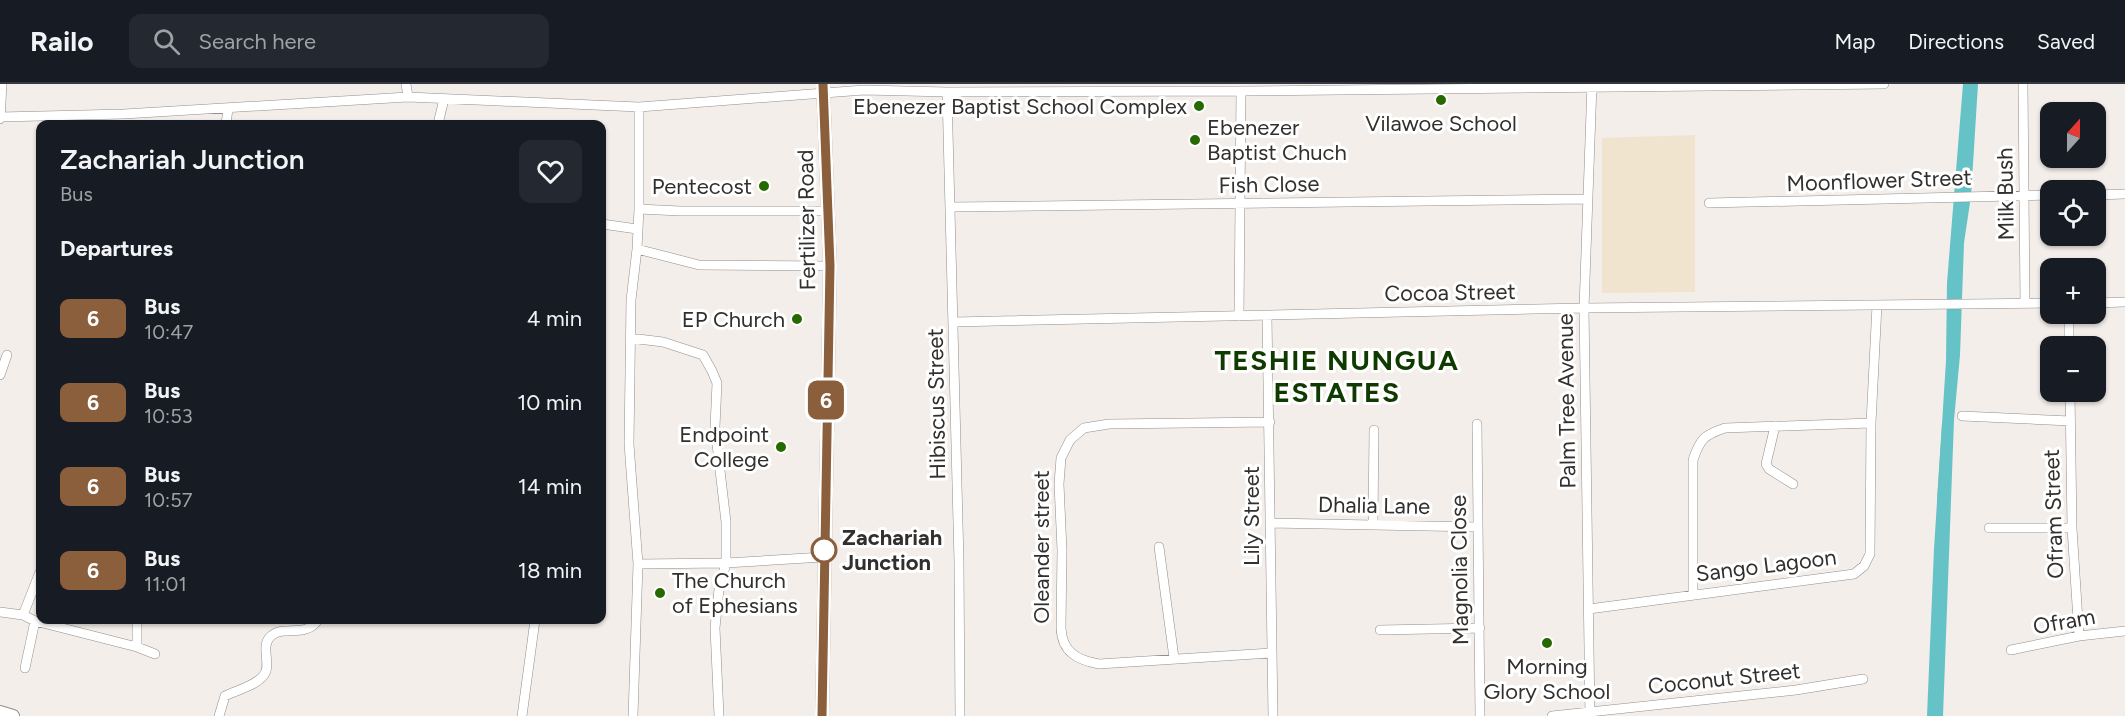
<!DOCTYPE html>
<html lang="en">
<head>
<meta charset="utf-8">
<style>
	body { margin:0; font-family:Figtree,sans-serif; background:#242831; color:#f1f3f6; height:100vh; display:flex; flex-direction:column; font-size:22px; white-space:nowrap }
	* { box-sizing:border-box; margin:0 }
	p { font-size:20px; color:#9ea1a6 }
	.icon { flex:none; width:33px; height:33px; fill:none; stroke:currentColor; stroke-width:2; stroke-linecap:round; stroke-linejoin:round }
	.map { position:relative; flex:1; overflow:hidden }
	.details { position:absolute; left:36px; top:36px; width:570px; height:504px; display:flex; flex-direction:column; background:#171b24; border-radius:12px; box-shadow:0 2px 4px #0004 }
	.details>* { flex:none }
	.badge { padding:0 12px; border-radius:9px; font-size:21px; line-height:39px }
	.needle { width:39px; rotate:21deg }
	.buttons { position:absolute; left:2040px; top:18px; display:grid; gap:12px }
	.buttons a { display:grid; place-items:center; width:66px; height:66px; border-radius:12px; background:#171b24; box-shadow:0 2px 4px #0004; font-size:30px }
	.map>.badge { position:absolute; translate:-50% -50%; box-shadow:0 0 0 3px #fff }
	h2 { padding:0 24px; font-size:22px; line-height:54px }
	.round { display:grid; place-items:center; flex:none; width:63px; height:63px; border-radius:12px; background:#242831 }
	.head { display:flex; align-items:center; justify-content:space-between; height:102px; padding:0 24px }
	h1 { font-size:28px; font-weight:600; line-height:45px }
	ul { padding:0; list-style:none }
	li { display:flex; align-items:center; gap:18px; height:84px; padding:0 24px }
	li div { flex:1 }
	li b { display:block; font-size:22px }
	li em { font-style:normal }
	li .badge { min-width:66px; font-weight:700; text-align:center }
	header { display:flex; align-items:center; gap:36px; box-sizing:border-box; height:84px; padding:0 30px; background:#171b24; border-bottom:2px solid #363941 }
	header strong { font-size:28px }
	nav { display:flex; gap:33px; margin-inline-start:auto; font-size:21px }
	.search { width:420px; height:54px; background:#242831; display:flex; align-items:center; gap:15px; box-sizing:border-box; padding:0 21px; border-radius:12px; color:#9ea1a6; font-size:22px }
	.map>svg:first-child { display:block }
	.industrial { fill:#f0e4cf }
	.water { fill:#65c2c6 }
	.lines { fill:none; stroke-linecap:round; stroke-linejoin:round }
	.stream { stroke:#65c2c6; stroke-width:2 }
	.street-casing { stroke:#938e8a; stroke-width:10 }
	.secondary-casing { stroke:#938e8a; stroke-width:14 }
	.street { stroke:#fff; stroke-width:9 }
	.secondary { stroke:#fff; stroke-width:12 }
	.line-casing { stroke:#fff; stroke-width:14 }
	.line { stroke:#8b5e3c; stroke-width:9 }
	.poi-dot { fill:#256900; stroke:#fff; stroke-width:2 }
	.stop-dot { fill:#fff; stroke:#8b5e3c; stroke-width:3 }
	.labels { text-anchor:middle; stroke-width:6; stroke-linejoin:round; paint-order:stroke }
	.poi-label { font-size:22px; fill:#32302e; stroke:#fff; text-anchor:end }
	.street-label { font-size:22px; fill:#32302e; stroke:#fff }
	.stop-label { font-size:22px; font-weight:bold; fill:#32302e; stroke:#fff; text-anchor:start }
	.district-label { font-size:28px; font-weight:bold; letter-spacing:1.5px; fill:#103b00; stroke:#fff }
</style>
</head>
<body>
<header>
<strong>Railo</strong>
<div class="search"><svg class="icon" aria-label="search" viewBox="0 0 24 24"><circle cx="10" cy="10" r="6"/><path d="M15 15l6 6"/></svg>Search here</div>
<nav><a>Map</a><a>Directions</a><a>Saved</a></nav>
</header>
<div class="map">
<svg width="2125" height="632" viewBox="0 0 2125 632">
	<rect width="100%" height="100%" fill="#f3eee9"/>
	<path class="industrial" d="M1695,51V208L1602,209V54Z"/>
	<path class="water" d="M1963,0H1978L1971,112L1964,159L1960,271L1954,336L1943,632H1927L1934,465L1946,277L1947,199Z"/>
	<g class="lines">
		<path class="stream" d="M1938,416L1943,341"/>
		<defs>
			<path id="street" d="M406,0L408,13L639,23L864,6L947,8L1241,7L1884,0
				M2023,0L2025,219
				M947,8L959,478L960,632
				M639,23V125L680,127H829
				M0,33L124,30L408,13
				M0,35L2,0
				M226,40L228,25
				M438,40L444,15
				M2096,111L2125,110
				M1709,119L2050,111
				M951,123L1587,115
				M639,125L637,165L699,181L830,182
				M602,140L637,145
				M637,165L631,216L629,360L638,480L726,479L823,473
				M2096,219L2125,218
				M2069,230V262
				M1239,232L1241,7
				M1267,232L1273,632
				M954,238L1584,224L2050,219
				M630,254L663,258L703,271L712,287L717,299L715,343L726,438V479L719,505L715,544L719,632
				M0,291L7,271
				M2070,308L2072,444L2079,552
				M1962,332L2070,337
				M1270,338L1109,340L1084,344L1070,356L1061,374L1059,400L1062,466L1061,544C1062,568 1077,576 1099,580L1271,569
				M1477,340L1480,632
				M1775,342L1766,380L1769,385L1793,400
				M1270,439L1478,443
				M1373,440L1374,346
				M1989,444H2072
				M1159,463L1174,574
				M1693,510V376C1700,355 1704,351 1725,344L1871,339
				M1589,525L1854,490L1864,482L1870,470L1871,339L1877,221
				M0,528L23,531L40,488
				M23,531L35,537L137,563L155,570
				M137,536V563
				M1380,546L1480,544
				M2011,566L2079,552L2125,547
				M25,584L35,537
				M219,632L225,612C237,606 255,602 263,592C273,582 259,562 271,552C285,540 304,555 318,536
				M522,632L535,536
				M633,632L638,480
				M1552,632L1796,606L1863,595
				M1590,632L1584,224L1592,0"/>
			<path id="secondary" d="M0,628L13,632
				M822,632L830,182L823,0"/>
		</defs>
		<use href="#street" class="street-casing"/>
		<use href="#secondary" class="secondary-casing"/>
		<use href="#street" class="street"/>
		<use href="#secondary" class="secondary"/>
	</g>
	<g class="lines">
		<defs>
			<path id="line" d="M822,632L830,182L823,0"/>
		</defs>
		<use href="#line" class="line-casing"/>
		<use href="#line" class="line"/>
	</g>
	<g class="poi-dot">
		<circle cx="1441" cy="16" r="6"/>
		<circle cx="1199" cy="22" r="6"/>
		<circle cx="1195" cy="56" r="6"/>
		<circle cx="764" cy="102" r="6"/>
		<circle cx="797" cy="235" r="6"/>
		<circle cx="781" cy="363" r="6"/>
		<circle cx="660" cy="509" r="6"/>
		<circle cx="1547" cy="559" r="6"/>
	</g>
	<circle class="stop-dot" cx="824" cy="466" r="12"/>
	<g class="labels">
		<g class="poi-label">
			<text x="1187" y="30">Ebenezer Baptist School Complex</text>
			<text x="1441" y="47" text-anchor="middle">Vilawoe School</text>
			<text x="1207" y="51" text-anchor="start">Ebenezer<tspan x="1207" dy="25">Baptist Chuch</tspan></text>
			<text x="752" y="110">Pentecost</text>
			<text x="785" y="243">EP Church</text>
			<text x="769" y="358">Endpoint<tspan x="769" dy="25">College</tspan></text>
			<text x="672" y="504" text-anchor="start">The Church<tspan x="672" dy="25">of Ephesians</tspan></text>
			<text x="1547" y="590" text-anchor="middle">Morning<tspan x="1547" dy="25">Glory School</tspan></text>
		</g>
		<g class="street-label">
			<text transform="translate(1879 96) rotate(-2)" y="8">Moonflower Street</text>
			<text transform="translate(1269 100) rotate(-1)" y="8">Fish Close</text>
			<text transform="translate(2005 110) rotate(-91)" y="8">Milk Bush</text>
			<text transform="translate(806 136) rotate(-91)" y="8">Fertilizer Road</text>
			<text transform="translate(1450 208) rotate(-1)" y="8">Cocoa Street</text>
			<text transform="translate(1566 317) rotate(-91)" y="8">Palm Tree Avenue</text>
			<text transform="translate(936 320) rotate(-91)" y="8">Hibiscus Street</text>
			<text transform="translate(1374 421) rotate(1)" y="8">Dhalia Lane</text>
			<text transform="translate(2053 430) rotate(-92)" y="8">Ofram Street</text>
			<text transform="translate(1251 432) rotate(-90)" y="8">Lily Street</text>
			<text transform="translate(1041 463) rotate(-90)" y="8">Oleander street</text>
			<text transform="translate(1766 481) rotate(-7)" y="8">Sango Lagoon</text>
			<text transform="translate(1459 486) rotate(-91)" y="8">Magnolia Close</text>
			<text transform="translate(2064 537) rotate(-10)" y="8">Ofram</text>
			<text transform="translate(1724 594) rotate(-6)" y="8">Coconut Street</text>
		</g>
		<g class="stop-label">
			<text x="842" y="461">Zachariah<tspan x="842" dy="25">Junction</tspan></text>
		</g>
		<g class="district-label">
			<text x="1337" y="286">TESHIE NUNGUA<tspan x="1337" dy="32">ESTATES</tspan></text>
		</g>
	</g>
</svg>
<div class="buttons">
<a><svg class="needle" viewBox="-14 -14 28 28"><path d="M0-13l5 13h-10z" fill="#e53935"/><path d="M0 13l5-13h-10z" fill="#9ea1a6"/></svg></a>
<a><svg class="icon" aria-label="locate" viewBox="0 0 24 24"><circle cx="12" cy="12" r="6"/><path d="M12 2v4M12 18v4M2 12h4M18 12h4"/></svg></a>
<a>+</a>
<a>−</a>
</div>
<b class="badge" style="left:826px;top:316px;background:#8b5e3c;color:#fff">6</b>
<section class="details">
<div class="head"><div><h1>Zachariah Junction</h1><p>Bus</p></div><a class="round"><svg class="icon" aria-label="heart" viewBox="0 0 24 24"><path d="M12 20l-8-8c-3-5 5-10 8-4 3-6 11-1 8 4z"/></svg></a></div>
<h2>Departures</h2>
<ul>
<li><span class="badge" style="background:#8b5e3c;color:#fff">6</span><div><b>Bus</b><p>10:47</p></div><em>4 min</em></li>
<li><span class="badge" style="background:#8b5e3c;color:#fff">6</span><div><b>Bus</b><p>10:53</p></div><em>10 min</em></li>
<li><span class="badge" style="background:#8b5e3c;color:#fff">6</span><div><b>Bus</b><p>10:57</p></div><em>14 min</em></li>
<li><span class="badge" style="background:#8b5e3c;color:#fff">6</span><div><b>Bus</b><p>11:01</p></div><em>18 min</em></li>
</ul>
</section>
</div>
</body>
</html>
